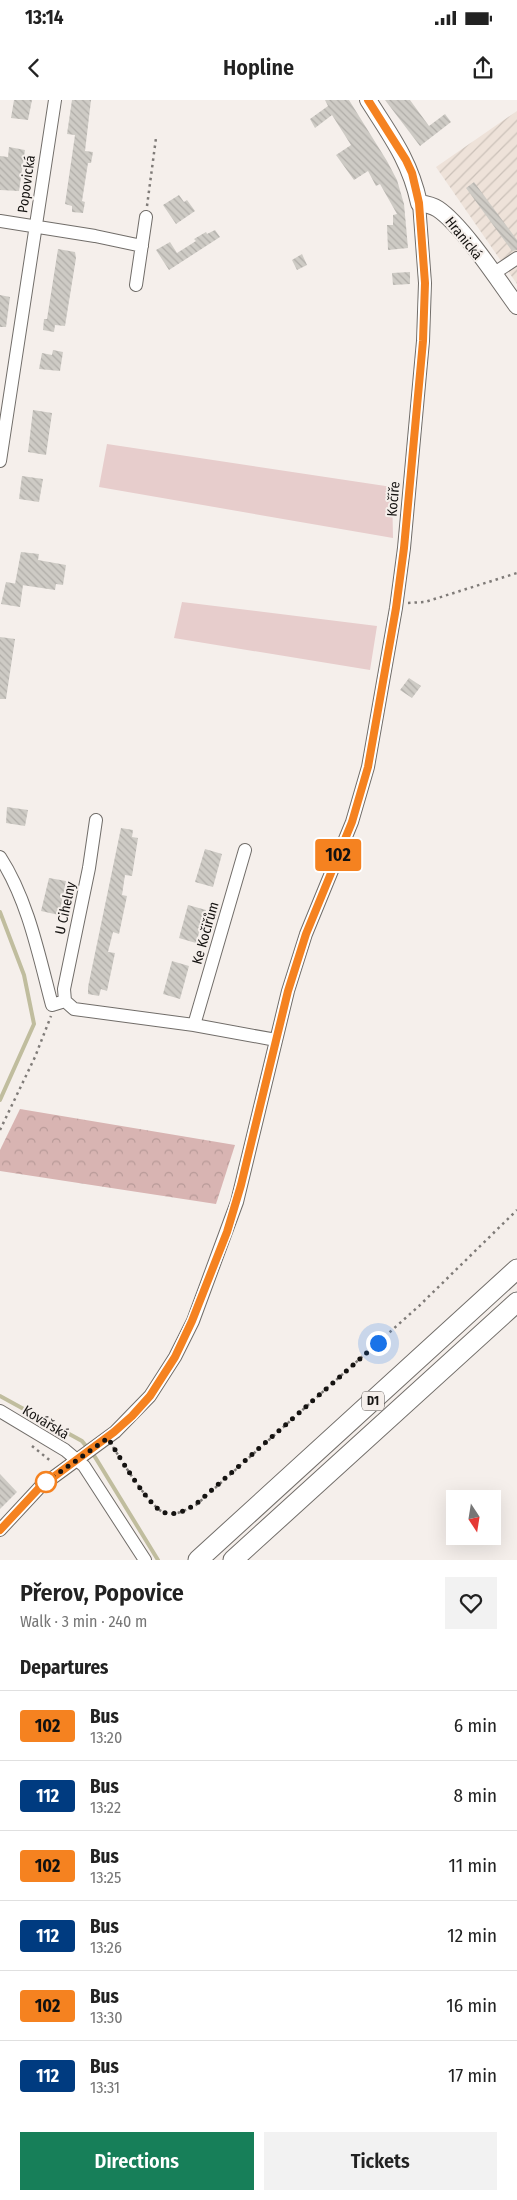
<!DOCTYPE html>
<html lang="en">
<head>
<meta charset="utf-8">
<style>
	body { margin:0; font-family:"Fira Sans Condensed",sans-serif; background:#f2f2f2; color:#222; height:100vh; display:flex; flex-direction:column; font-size:19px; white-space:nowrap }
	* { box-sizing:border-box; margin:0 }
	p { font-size:16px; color:#767676 }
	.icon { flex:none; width:28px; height:28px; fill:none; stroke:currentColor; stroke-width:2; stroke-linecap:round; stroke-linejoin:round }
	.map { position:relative; height:1460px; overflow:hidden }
	.details { display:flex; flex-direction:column; background:#fff; flex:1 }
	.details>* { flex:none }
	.badge { padding:0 10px; border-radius:4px; font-size:18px; line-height:32px }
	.needle { width:32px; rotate:168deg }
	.fabs { position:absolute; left:446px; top:1390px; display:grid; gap:10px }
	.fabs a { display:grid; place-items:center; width:55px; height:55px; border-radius:0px; background:#fff; box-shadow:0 5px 20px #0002; font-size:25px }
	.you { position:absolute; width:25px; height:25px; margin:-12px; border:4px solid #fff; border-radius:50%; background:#1a73e8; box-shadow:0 0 0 8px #1a73e833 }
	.map>.badge { position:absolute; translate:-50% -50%; box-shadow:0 0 0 2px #fff }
	h2 { padding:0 20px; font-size:19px; line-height:45px }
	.round { display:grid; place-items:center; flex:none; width:52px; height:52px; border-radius:0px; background:#f2f2f2 }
	.overview { display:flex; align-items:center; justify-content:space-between; height:85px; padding:0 20px }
	h1 { font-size:24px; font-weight:600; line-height:38px }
	.button { display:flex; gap:10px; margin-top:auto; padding:10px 20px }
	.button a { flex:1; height:58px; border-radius:0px; background:#177f59; color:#fff; font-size:20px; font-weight:600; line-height:58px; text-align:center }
	.button a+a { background:#f2f2f2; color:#222 }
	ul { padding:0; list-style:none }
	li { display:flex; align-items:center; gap:15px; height:70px; padding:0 20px; border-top:1px solid #e0e0e0 }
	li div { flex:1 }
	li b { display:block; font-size:19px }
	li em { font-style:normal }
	li .badge { min-width:55px; font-weight:700; text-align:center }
	.status { display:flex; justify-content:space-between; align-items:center; height:35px; padding:0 25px; background:#fff; direction:ltr }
	.status svg { height:14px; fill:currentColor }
	header { display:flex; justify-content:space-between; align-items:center; height:65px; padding:0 20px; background:#fff; font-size:22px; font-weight:600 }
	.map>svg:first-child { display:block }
	.industrial { fill:url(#industrial-furrows) }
	.green { fill:#e7cdcc }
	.forest { fill:url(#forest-crowns) }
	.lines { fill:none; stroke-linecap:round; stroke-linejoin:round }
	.stream { stroke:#c0bd9e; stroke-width:4 }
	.building { fill:url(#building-back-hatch) }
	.minor-casing { stroke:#716d69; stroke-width:14 }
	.major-casing { stroke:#716d69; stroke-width:18 }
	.highway-casing { stroke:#716d69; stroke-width:21 }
	.path { stroke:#7f7b78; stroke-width:2.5; stroke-dasharray:2.5 4; stroke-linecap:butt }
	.minor { stroke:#fff; stroke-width:12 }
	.major { stroke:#fff; stroke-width:16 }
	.highway { stroke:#fff; stroke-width:19 }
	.line-casing { stroke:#fff; stroke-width:11 }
	.line { stroke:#f58220; stroke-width:8 }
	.walk { stroke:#151311; stroke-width:5; stroke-dasharray:0 9 }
	.stop-dot { fill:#fff; stroke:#f58220; stroke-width:2.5 }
	.labels { text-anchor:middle; stroke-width:4; stroke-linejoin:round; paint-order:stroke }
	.shield { fill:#f5efeb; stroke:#585552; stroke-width:1 }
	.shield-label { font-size:12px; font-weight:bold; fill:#151311 }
	.street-label { font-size:14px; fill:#151311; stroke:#f5efeb }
</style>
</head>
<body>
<div class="status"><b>13:14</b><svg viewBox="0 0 49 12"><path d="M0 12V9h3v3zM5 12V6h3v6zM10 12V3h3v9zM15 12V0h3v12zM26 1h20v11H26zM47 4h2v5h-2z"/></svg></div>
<header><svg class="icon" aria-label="back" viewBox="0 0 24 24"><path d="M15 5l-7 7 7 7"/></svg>Hopline<svg class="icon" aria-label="share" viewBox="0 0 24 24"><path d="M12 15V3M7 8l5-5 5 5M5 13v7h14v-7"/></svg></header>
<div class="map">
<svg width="517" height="1460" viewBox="0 0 517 1460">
	<defs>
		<pattern id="industrial-furrows" width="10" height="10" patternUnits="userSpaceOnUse" patternTransform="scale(1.25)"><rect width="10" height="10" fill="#eee2d9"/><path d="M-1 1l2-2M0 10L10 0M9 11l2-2" fill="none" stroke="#cbc1b9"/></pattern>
		<pattern id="forest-crowns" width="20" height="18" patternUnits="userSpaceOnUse" patternTransform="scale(1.25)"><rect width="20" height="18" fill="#d8b4b2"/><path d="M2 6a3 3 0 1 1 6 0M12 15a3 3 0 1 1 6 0" fill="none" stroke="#b89a98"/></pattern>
		<pattern id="building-back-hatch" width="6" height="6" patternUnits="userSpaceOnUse" patternTransform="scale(1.25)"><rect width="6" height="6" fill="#cecbc5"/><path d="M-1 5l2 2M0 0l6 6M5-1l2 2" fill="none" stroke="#b0ada8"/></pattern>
	</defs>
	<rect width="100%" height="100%" fill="#f5efeb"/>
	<path class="industrial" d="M517,11V184L436,67Z"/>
	<path class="green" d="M107,344L392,387L393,438L99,387Z
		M182,502L377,526L370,570L174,538Z"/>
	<path class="forest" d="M20,1009L235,1045L216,1104L0,1071V1050Z"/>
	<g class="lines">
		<path class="stream" d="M0,812L24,875L34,924L0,1000
			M0,1296L82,1341L95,1357L158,1460"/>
	</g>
	<path class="building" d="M14,0H32L28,20L11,18Z
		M72,0H91L85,51L93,52L91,63H88L82,101L85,102L83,113L72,112V106L65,104L75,35L67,34Z
		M325,0H349L387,61L397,80L404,104L408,148L388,150L387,125H393V115L397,114L380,84L376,86L368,71L354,80L336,55L351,45L332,15L315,28L310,19L328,6Z
		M385,0H410L429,26L445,14L451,22L420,46Z
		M9,47L25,50L19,91L0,90V56L8,57Z
		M474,82L517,140V150L512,151L466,88Z
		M179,95L184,102L187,100L195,111L176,124L163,105Z
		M215,130L220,137L169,170L156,150L170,142L177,153L196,141L194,139L206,132L207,134Z
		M58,149L75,152L76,158L65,226L55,225L54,232L43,230L44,219H47Z
		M302,154L307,165L297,170L292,160Z
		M410,172V184L393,185L392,173Z
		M0,195L10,197L6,227H0Z
		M53,250L63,252L60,271L39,269L42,253L52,255Z
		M33,310L52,313L46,355L28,352Z
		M22,376L43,379L39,402L19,399Z
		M21,452L39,454L38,460L66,465L63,485L56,484L55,490L15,484Z
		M6,482L23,485L20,507L1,504Z
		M0,537L15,539L6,599H0Z
		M409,578L421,586L412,598L400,590Z
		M7,707L28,710L25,726L6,723Z
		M121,728L133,730L132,737L138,738L132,776L125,775L122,795L127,796L119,834L113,832L108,852L115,853L107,891L101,889L99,896L88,894V887Z
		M205,749L222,754L213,787L195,782Z
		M49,778L66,781L59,815L41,811Z
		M188,805L206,810L196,843L179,838Z
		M172,861L189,866L180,899L163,894Z
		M0,1374L17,1392L0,1409Z"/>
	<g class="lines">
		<defs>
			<path id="minor" d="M0,121L95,136L142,146
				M493,174L517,158
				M136,185L146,117
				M0,361L55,0
				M0,757C28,800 39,856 52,905L65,901
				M65,901L74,909L194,925L276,940
				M65,901L64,889L89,768L96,720
				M194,925L245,750
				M0,1311L65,1350L84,1366L145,1460
				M0,1430L40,1387L115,1332L150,1296L175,1257L193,1221L237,1102L288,891L306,834L352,722L368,667L396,508L404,448L423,241L425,183L419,103"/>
			<path id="major" d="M368,0C391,36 410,61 419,103C426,104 432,105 438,109C463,126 498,180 517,206"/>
			<path id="highway" d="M198,1460L517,1169
				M233,1460L517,1202"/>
		</defs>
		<use href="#minor" class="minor-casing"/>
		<use href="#major" class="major-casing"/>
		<use href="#highway" class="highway-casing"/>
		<path class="path" d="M147,106L156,38
			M408,503L425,502L517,473
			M0,1030L35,957L51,916
			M32,1346L52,1362
			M113,1347C122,1361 149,1406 163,1412C175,1417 186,1410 196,1405L419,1206L517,1110"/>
		<use href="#minor" class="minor"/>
		<use href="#major" class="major"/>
		<use href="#highway" class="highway"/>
	</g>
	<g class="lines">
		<defs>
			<path id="line" d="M0,1430L40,1387L114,1332L132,1316L150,1296L175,1257L192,1221L227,1132L241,1085L288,891L306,834L352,722L368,667L396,508L404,448L423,241L425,183L419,103L412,73L406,60L368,0"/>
		</defs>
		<use href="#line" class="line-casing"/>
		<use href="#line" class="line"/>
		<path class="walk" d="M46,1382L108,1338C117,1353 148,1406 163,1412C175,1417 186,1410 196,1404L378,1243"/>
	</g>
	<circle class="stop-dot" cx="46" cy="1382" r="10"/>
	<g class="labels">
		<rect class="shield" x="362" y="1291.5" width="22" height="19" rx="4"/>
		<g class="shield-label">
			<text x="373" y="1305">D1</text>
		</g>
		<g class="street-label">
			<text transform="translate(26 84) rotate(-82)" y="5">Popovická</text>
			<text transform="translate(464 138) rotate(51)" y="5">Hranická</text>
			<text transform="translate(393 399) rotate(-85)" y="5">Kočíře</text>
			<text transform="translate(65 808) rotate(-78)" y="5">U Cihelny</text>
			<text transform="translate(205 833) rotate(-74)" y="5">Ke Kočiřům</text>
			<text transform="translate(46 1322) rotate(31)" y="5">Kovářská</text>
		</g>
	</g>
</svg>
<div class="fabs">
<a><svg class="needle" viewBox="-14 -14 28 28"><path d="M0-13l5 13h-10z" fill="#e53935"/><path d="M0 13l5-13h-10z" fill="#767676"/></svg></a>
</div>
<div class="you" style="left:378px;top:1243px"></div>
<b class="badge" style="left:338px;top:755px;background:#f58220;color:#111">102</b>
</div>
<section class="details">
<div class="overview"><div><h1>Přerov, Popovice</h1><p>Walk · 3 min · 240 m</p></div><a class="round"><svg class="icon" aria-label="heart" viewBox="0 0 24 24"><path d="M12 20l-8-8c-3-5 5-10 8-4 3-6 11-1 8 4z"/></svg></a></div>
<h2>Departures</h2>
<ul>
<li><span class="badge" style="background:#f58220;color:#111">102</span><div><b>Bus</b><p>13:20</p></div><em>6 min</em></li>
<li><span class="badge" style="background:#003b80;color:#fff">112</span><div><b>Bus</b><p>13:22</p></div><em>8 min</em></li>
<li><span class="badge" style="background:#f58220;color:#111">102</span><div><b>Bus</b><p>13:25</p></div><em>11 min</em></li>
<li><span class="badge" style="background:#003b80;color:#fff">112</span><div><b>Bus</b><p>13:26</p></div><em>12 min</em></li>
<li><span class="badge" style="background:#f58220;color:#111">102</span><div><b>Bus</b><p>13:30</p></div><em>16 min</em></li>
<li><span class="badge" style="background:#003b80;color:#fff">112</span><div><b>Bus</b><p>13:31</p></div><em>17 min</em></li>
</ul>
<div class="button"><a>Directions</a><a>Tickets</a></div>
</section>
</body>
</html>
